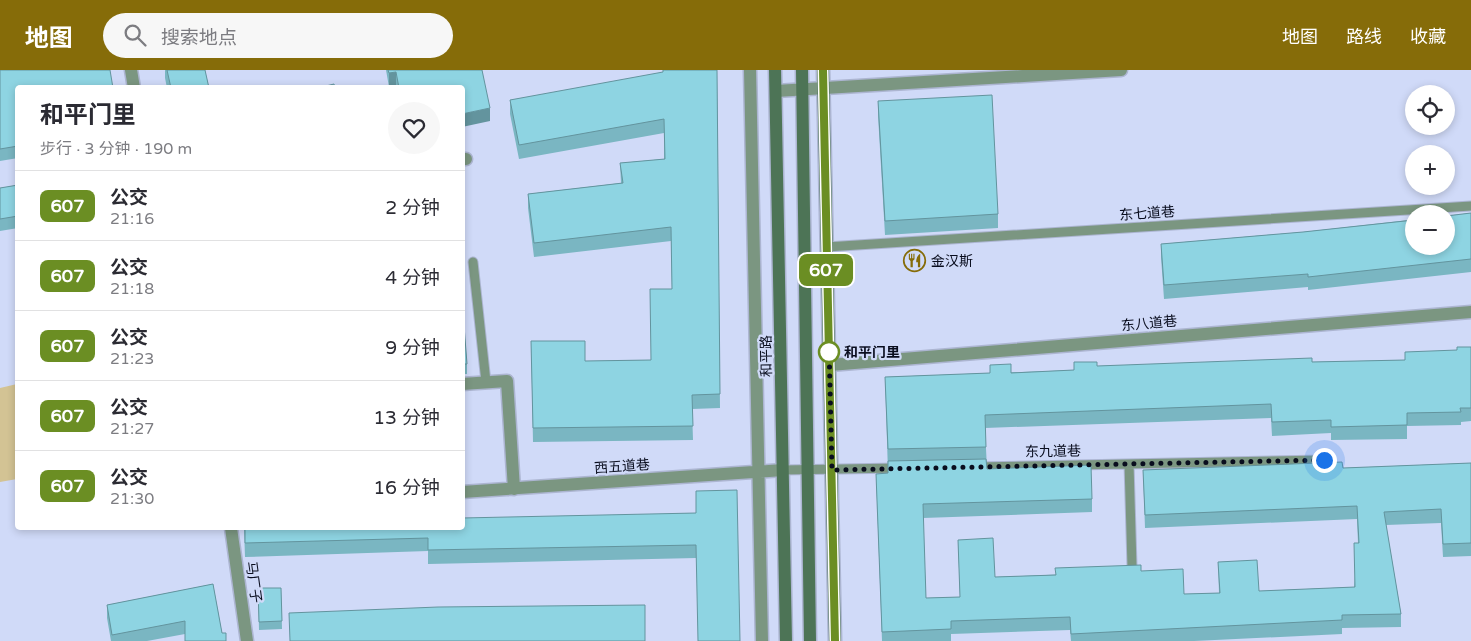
<!DOCTYPE html>
<html lang="zh">
<head>
<meta charset="utf-8">
<style>
	body { margin:0; font-family:"Varela Round","Noto Sans SC",sans-serif; background:#f7f7f7; color:#2b2b33; height:100vh; display:flex; flex-direction:column; font-size:19px; white-space:nowrap }
	* { box-sizing:border-box; margin:0 }
	p { font-size:16px; color:#7c7c81 }
	.icon { flex:none; width:28px; height:28px; fill:none; stroke:currentColor; stroke-width:2; stroke-linecap:round; stroke-linejoin:round }
	.map { position:relative; flex:1; overflow:hidden }
	.details { position:absolute; left:15px; top:15px; width:450px; height:445px; display:flex; flex-direction:column; background:#fff; border-radius:5px; box-shadow:0 2px 8px #0003 }
	.details>* { flex:none }
	.badge { padding:0 10px; border-radius:8px; font-size:18px; line-height:32px }
	.buttons { position:absolute; left:1405px; top:15px; display:grid; gap:10px }
	.buttons a { display:grid; place-items:center; width:50px; height:50px; border-radius:50%; background:#fff; box-shadow:0 2px 8px #0003; font-size:25px }
	.you { position:absolute; width:25px; height:25px; margin:-12px; border:4px solid #fff; border-radius:50%; background:#1a73e8; box-shadow:0 0 0 8px #1a73e833 }
	.map>.badge { position:absolute; translate:-50% -50%; box-shadow:0 0 0 2px #fff }
	.round { display:grid; place-items:center; flex:none; width:52px; height:52px; border-radius:26px; background:#f7f7f7 }
	.overview { display:flex; align-items:center; justify-content:space-between; height:85px; padding:0 25px }
	h1 { font-size:24px; font-weight:700; line-height:38px }
	ul { padding:0; list-style:none }
	li { display:flex; align-items:center; gap:15px; height:70px; padding:0 25px; border-top:1px solid #e1e1e2 }
	li div { flex:1 }
	li b { display:block; font-size:19px }
	li em { font-style:normal }
	li .badge { min-width:55px; font-weight:700; text-align:center }
	header { display:flex; align-items:center; gap:30px; box-sizing:border-box; height:70px; padding:0 25px; background:#866c09; color:#fff }
	header strong { font-size:24px }
	nav { display:flex; gap:28px; margin-inline-start:auto; font-size:18px }
	.search { width:350px; height:45px; background:#f7f7f7; display:flex; align-items:center; gap:12px; box-sizing:border-box; padding:0 18px; border-radius:28px; color:#7c7c81; font-size:19px }
	.map>svg:first-child { display:block }
	.grass { fill:#d3c394 }
	.lines { fill:none; stroke-linecap:round; stroke-linejoin:round }
	.lane-casing { stroke:#acb5d1; stroke-width:11 }
	.street-casing { stroke:#acb5d1; stroke-width:15 }
	.secondary-casing { stroke:#acb5d1; stroke-width:15 }
	.lane { stroke:#7b9681; stroke-width:9 }
	.street { stroke:#7b9681; stroke-width:12 }
	.secondary { stroke:#4d7456; stroke-width:12 }
	.wall { fill:#7ab6c2 }
	.shaded-wall { fill:#63949e }
	.building { fill:#8ed4e2; stroke:#63949e }
	.line-casing { stroke:#fff; stroke-width:11 }
	.line { stroke:#6b8e23; stroke-width:8 }
	.walk { stroke:#090d1e; stroke-width:5; stroke-dasharray:0 9 }
	.stop-dot { fill:#fff; stroke:#6b8e23; stroke-width:2.5 }
	.labels { text-anchor:middle; stroke-width:4.5; stroke-linejoin:round; paint-order:stroke }
	.street-label { font-size:14px; fill:#090d1e; stroke:#d0daf8 }
	.poi-label { font-size:14px; fill:#090d1e; stroke:#d0daf8; text-anchor:start }
	.stop-label { font-size:14px; font-weight:bold; fill:#090d1e; stroke:#d0daf8; text-anchor:start }
</style>
</head>
<body>
<header>
<strong>地图</strong>
<div class="search"><svg class="icon" aria-label="search" viewBox="0 0 24 24"><circle cx="10" cy="10" r="6"/><path d="M15 15l6 6"/></svg>搜索地点</div>
<nav><a>地图</a><a>路线</a><a>收藏</a></nav>
</header>
<div class="map">
<svg width="1471" height="571" viewBox="0 0 1471 571">
	<rect width="100%" height="100%" fill="#d0daf8"/>
	<path class="grass" d="M17,314V409L0,412V318Z"/>
	<g class="lines">
		<defs>
			<path id="lane" d="M826,177L1471,136
				M473,192L486,312
				M1129,394L1132,496
				M976,397L1324,390
				M783,400L898,398"/>
			<path id="street" d="M131,0L134,18
				M750,0L762,571
				M776,21L1121,0
				M462,89H466
				M830,295L1471,242
				M462,314L507,311L514,419
				M462,422L783,400
				M231,458L247,571"/>
			<path id="secondary" d="M775,0L786,571
				M802,0L810,571
				M823,0L835,571"/>
		</defs>
		<use href="#lane" class="lane-casing"/>
		<use href="#street" class="street-casing"/>
		<use href="#secondary" class="secondary-casing"/>
		<use href="#lane" class="lane"/>
		<use href="#street" class="street"/>
		<use href="#secondary" class="secondary"/>
	</g>
	<path class="wall" d="M0,0L18,18V88L0,91Z
		M165,0H205L209,18H167L165,8Z
		M386,0H482L490,51L462,18H397L396,15L389,17Z
		M717,0L720,338L692,339L693,370L533,372L531,271L585,291L651,290L672,219L671,171L534,187L528,138V124L621,113L620,93L664,89V63L519,89L510,44V30Z
		M878,31L998,144V158L885,165L878,45Z
		M18,115V158L0,161V118Z
		M1471,143V202L1308,220V217L1164,229L1161,187V174L1303,162Z
		M462,230L467,294V304H462Z
		M1471,277V351L1461,352V355L1407,356V369L1331,370V363L1272,366L1271,348L985,358L987,399L1092,429V442L923,448L926,528L960,527L958,470L995,507L1141,501L1184,524L1219,523L1218,492L1259,521L1354,517L1358,473L1357,449L1145,458L1143,400L1343,398L1471,393V486L1443,487L1441,453L1386,455L1401,544V557L1342,558V564L1194,571H1071L1070,560L951,564V571H882L876,404L888,403L885,307L1074,300L1097,296L1405,290L1457,280Z
		M696,443V488L428,494V481L245,487L244,458Z
		M213,514L222,563L185,564L147,571H111L107,548V535Z
		M258,518H281L282,559L259,560Z"/>
	<path class="shaded-wall" d="M396,2V15L389,17V3Z
		M490,38V51L462,57V44Z"/>
	<path class="building" d="M0,0H110L113,18H18V76L0,79Z
		M167,0H205L209,18H171Z
		M388,0H482L490,38L462,44V18H399L396,2L389,3Z
		M663,0H717L720,324L692,325L693,356L533,358L531,271H585V291L651,290L650,219H672L671,157L534,173L528,124L623,113L620,93L665,89L664,49L519,75L510,30L663,2Z
		M334,14L335,18H318Z
		M992,25L998,144L885,151L878,31Z
		M18,115V146L0,149V118Z
		M1471,143V189L1308,207V204L1164,215L1161,174L1303,162L1414,150V176H1446V146Z
		M462,230L467,294H462Z
		M1457,277H1471V338H1460L1461,342L1407,343V355L1331,357V350L1272,352L1271,334L985,345L986,377L888,379L885,307L990,303V295L1011,294V303L1074,300V292H1097V296L1312,288V292L1405,290V282L1457,280Z
		M986,389L987,399L1091,395L1092,429L923,434L926,528L960,527L958,470L993,468L995,507L1056,505L1055,498L1141,495V501L1183,499L1184,524L1220,523L1218,492L1257,490L1259,521L1355,517L1354,473H1359L1357,436L1145,445L1143,400L1342,392L1343,398L1471,393V473L1443,474L1441,439L1384,442L1401,544L1342,545V550L1071,564L1070,547L951,551V559L882,562L876,404L888,403V391Z
		M737,420L740,571H698L696,475L428,480V468L245,473V458H462V448L696,443V421Z
		M213,514L222,563H226V571H185V551L112,565L107,535Z
		M258,518H281L282,551L259,552Z
		M645,535V571H290L289,543L438,537Z"/>
	<g class="lines">
		<defs>
			<path id="line" d="M823,0L835,571"/>
		</defs>
		<use href="#line" class="line-casing"/>
		<use href="#line" class="line"/>
		<path class="walk" d="M829,282V276L832,400L1324,390"/>
	</g>
	<defs>
		<symbol id="restaurant-ring" viewBox="-11 -11 22 22"><circle r="9.5" fill="#d0daf8" stroke="#866c09" stroke-width="1.5"/><path d="M-5-6h1v4h1v-4h1v4h1v-4h1v5L-1.5 .5V6h-2V.5L-5-1ZM5-6V6H3V1.5H1.5Q1.5-4 5-6Z" fill="#866c09"/></symbol>
	</defs>
	<g fill-rule="evenodd">
		<use href="#restaurant-ring" x="902" y="178" width="25" height="25"/>
	</g>
	<circle class="stop-dot" cx="829" cy="282" r="10"/>
	<g class="labels">
		<g class="street-label">
			<text transform="translate(1147 143) rotate(-4)" y="5">东七道巷</text>
			<text transform="translate(1149 253) rotate(-5)" y="5">东八道巷</text>
			<text transform="translate(766 286) rotate(-91)" y="5">和平路</text>
			<text transform="translate(1053 381) rotate(-1)" y="5">东九道巷</text>
			<text transform="translate(622 396) rotate(-4)" y="5">西五道巷</text>
			<text transform="translate(254 512) rotate(82)" y="5">马厂子</text>
		</g>
		<g class="poi-label">
			<text x="931" y="196">金汉斯</text>
		</g>
		<g class="stop-label">
			<text x="844" y="287">和平门里</text>
		</g>
	</g>
</svg>
<div class="buttons">
<a><svg class="icon" aria-label="locate" viewBox="0 0 24 24"><circle cx="12" cy="12" r="6"/><path d="M12 2v4M12 18v4M2 12h4M18 12h4"/></svg></a>
<a>+</a>
<a>−</a>
</div>
<div class="you" style="left:1324px;top:390px"></div>
<b class="badge" style="left:826px;top:200px;background:#6b8e23;color:#fff">607</b>
<section class="details">
<div class="overview"><div><h1>和平门里</h1><p>步行 · 3 分钟 · 190 m</p></div><a class="round"><svg class="icon" aria-label="heart" viewBox="0 0 24 24"><path d="M12 20l-8-8c-3-5 5-10 8-4 3-6 11-1 8 4z"/></svg></a></div>
<ul>
<li><span class="badge" style="background:#6b8e23;color:#fff">607</span><div><b>公交</b><p>21:16</p></div><em>2 分钟</em></li>
<li><span class="badge" style="background:#6b8e23;color:#fff">607</span><div><b>公交</b><p>21:18</p></div><em>4 分钟</em></li>
<li><span class="badge" style="background:#6b8e23;color:#fff">607</span><div><b>公交</b><p>21:23</p></div><em>9 分钟</em></li>
<li><span class="badge" style="background:#6b8e23;color:#fff">607</span><div><b>公交</b><p>21:27</p></div><em>13 分钟</em></li>
<li><span class="badge" style="background:#6b8e23;color:#fff">607</span><div><b>公交</b><p>21:30</p></div><em>16 分钟</em></li>
</ul>
</section>
</div>
</body>
</html>
